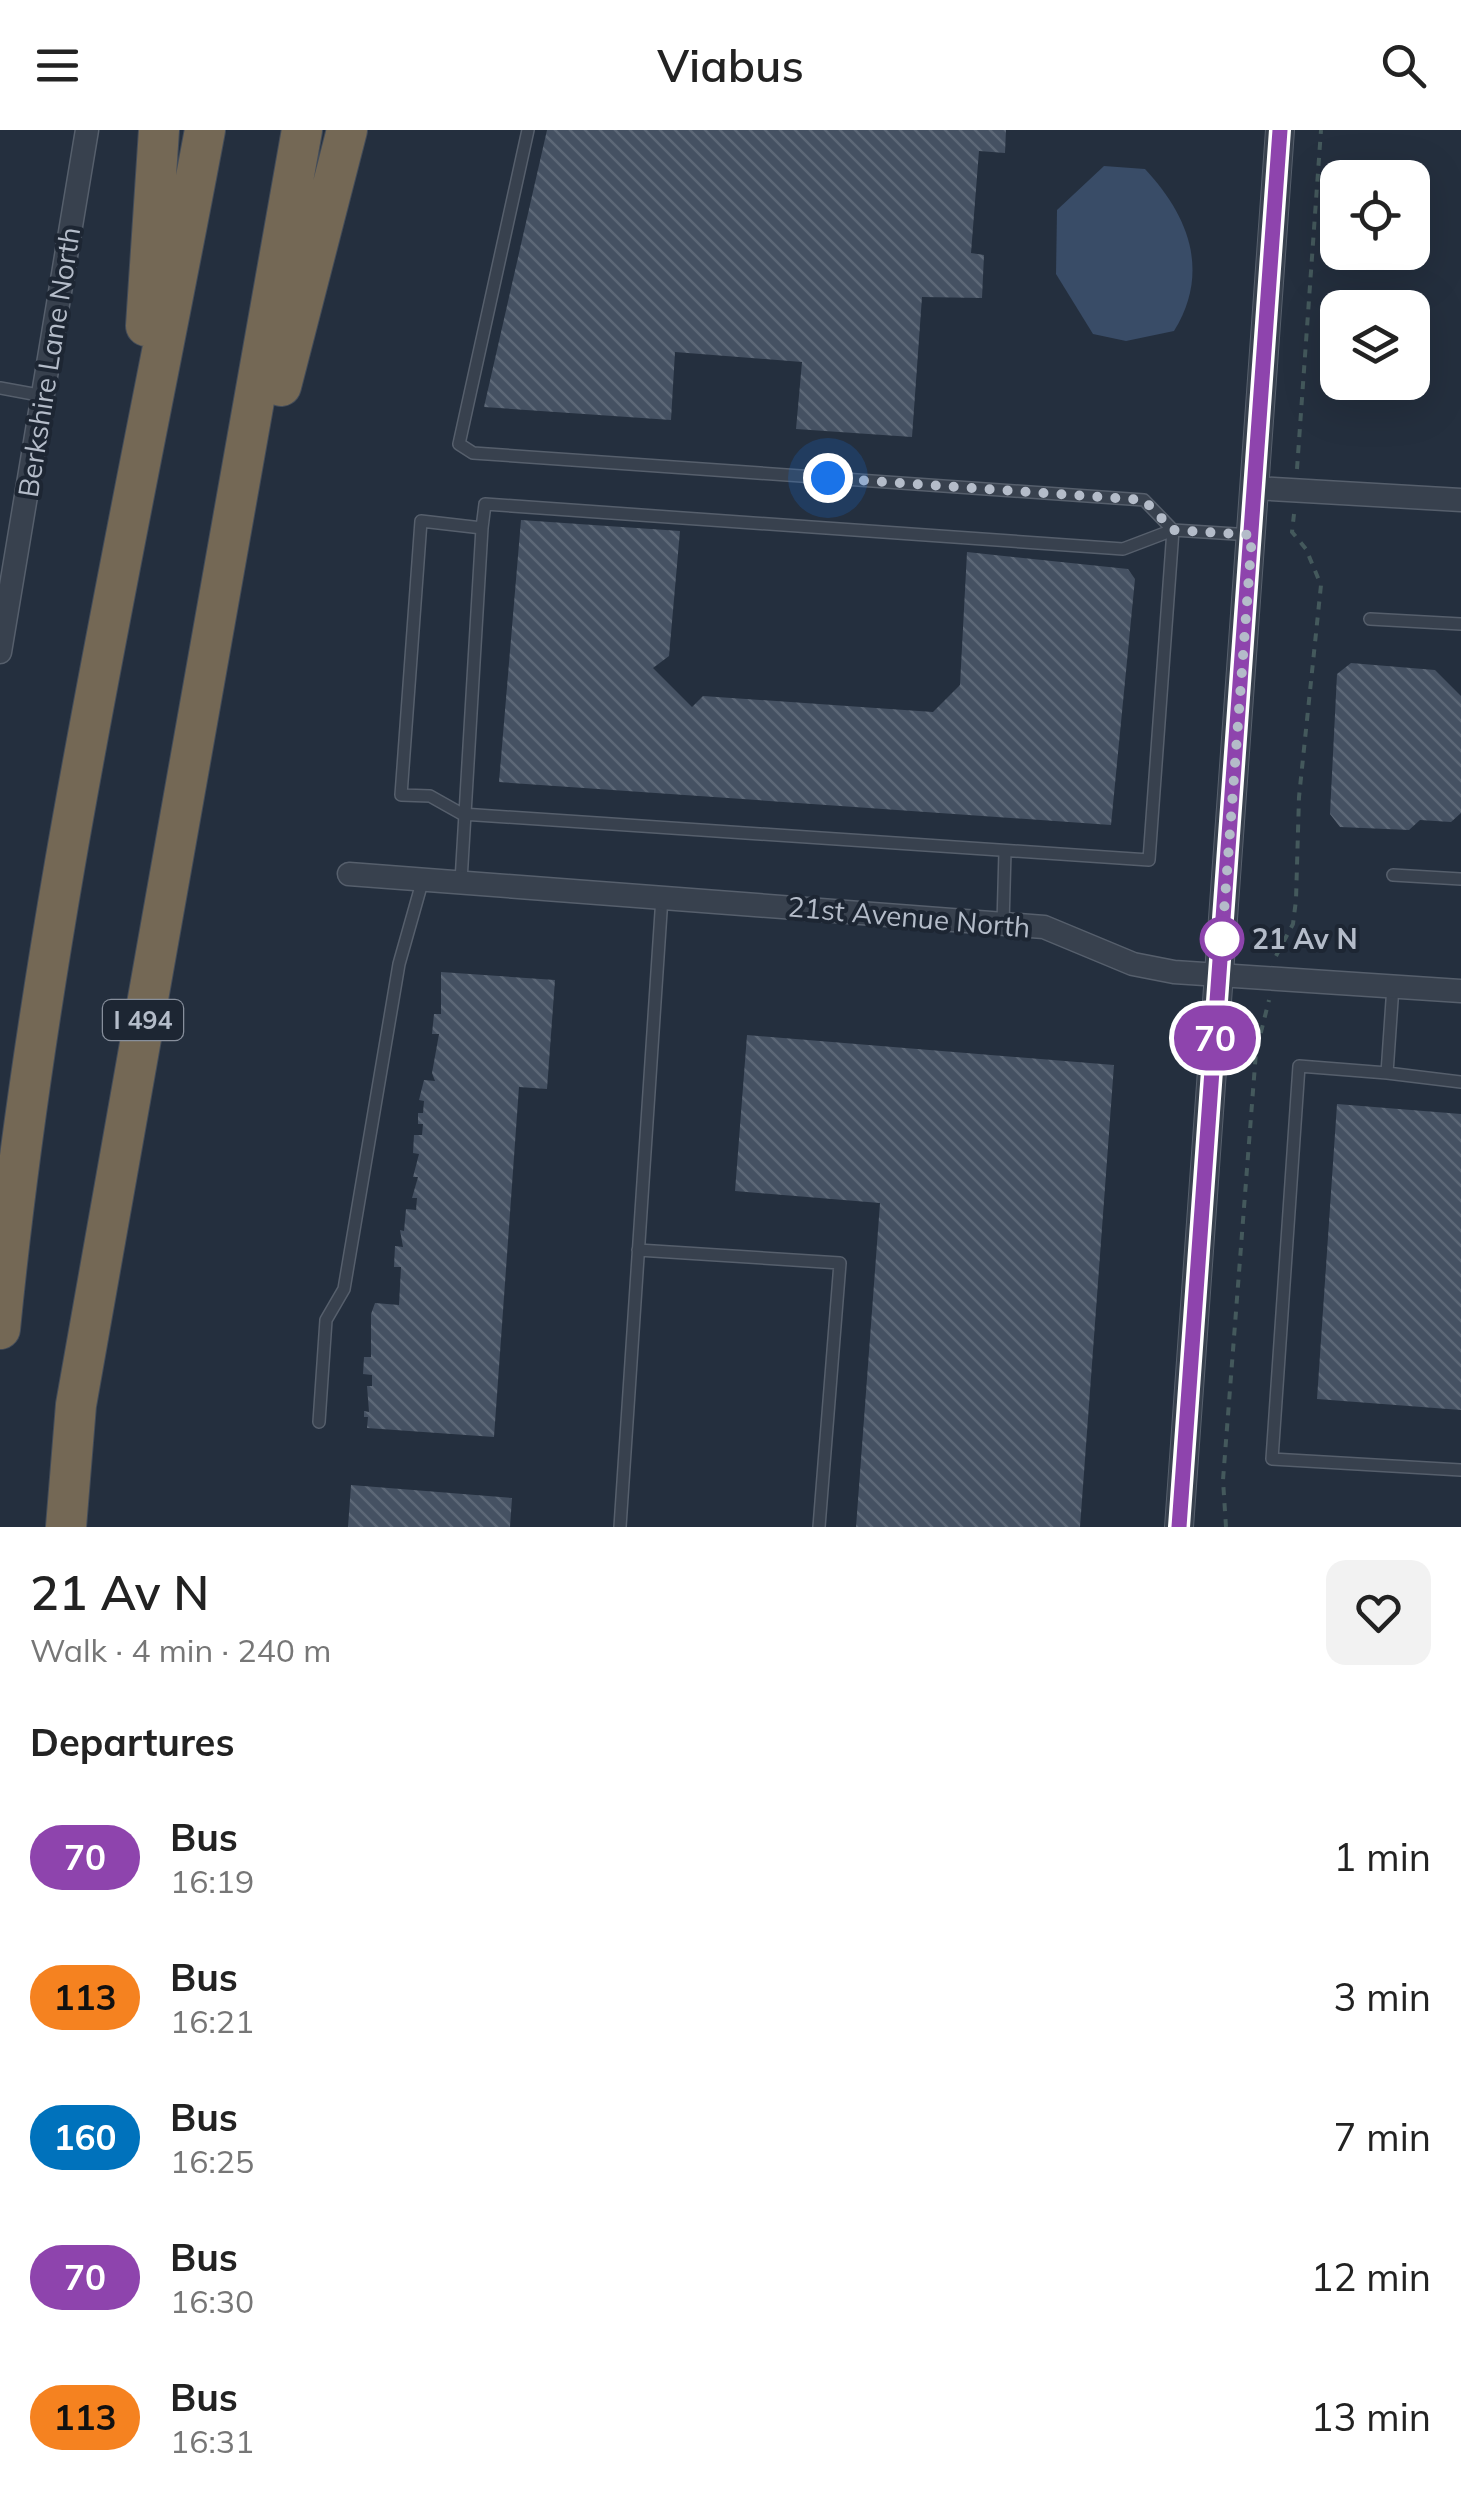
<!DOCTYPE html>
<html lang="en">
<head>
<meta charset="utf-8">
<style>
	body { margin:0; font-family:Mulish,sans-serif; background:#f2f2f2; color:#222; height:100vh; display:flex; flex-direction:column; font-size:38px; white-space:nowrap }
	* { box-sizing:border-box; margin:0 }
	p { font-size:32px; color:#767676 }
	.icon { flex:none; width:55px; height:55px; fill:none; stroke:currentColor; stroke-width:2; stroke-linecap:round; stroke-linejoin:round }
	.map { position:relative; height:1397px; overflow:hidden }
	.side { display:flex; flex-direction:column; background:#fff; flex:1 }
	.side>* { flex:none }
	.badge { padding:0 20px; border-radius:32px; font-size:35px; line-height:65px }
	.controls { position:absolute; left:1320px; top:30px; display:grid; gap:20px }
	.controls a { display:grid; place-items:center; width:110px; height:110px; border-radius:20px; background:#fff; box-shadow:0 10px 40px #0002; font-size:50px }
	.you { position:absolute; width:50px; height:50px; margin:-25px; border:8px solid #fff; border-radius:50%; background:#1a73e8; box-shadow:0 0 0 15px #1a73e833 }
	.map>.badge { position:absolute; translate:-50% -50%; box-shadow:0 0 0 5px #fff }
	h2 { padding:0 30px; font-size:38px; line-height:90px }
	.round { display:grid; place-items:center; flex:none; width:105px; height:105px; border-radius:20px; background:#f2f2f2 }
	.summary { display:flex; align-items:center; justify-content:space-between; height:170px; padding:0 30px }
	h1 { font-size:48px; font-weight:600; line-height:75px }
	ul { padding:0; list-style:none }
	li { display:flex; align-items:center; gap:30px; height:140px; padding:0 30px }
	li div { flex:1 }
	li b { display:block; font-size:38px }
	li em { font-style:normal }
	li .badge { min-width:110px; font-weight:700; text-align:center }
	header { display:flex; justify-content:space-between; align-items:center; height:130px; padding:0 30px; background:#fff; font-size:45px; font-weight:600 }
	.map>svg:first-child { display:block }
	.water { fill:#394c67 }
	.building { fill:url(#building-back-hatch) }
	.lines { fill:none; stroke-linecap:round; stroke-linejoin:round }
	.service-casing { stroke:#565f6c; stroke-width:14 }
	.minor-casing { stroke:#565f6c; stroke-width:25 }
	.tertiary-casing { stroke:#565f6c; stroke-width:30 }
	.motorway-casing { stroke:#434c59; stroke-width:42 }
	.path { stroke:#44595c; stroke-width:4; stroke-dasharray:8 8; stroke-linecap:butt }
	.service { stroke:#38414e; stroke-width:11 }
	.minor { stroke:#38414e; stroke-width:22 }
	.tertiary { stroke:#38414e; stroke-width:28 }
	.motorway { stroke:#746855; stroke-width:40 }
	.line-casing { stroke:#fff; stroke-width:22 }
	.line { stroke:#8e44ad; stroke-width:15 }
	.walk { stroke:#b4bcc9; stroke-width:10; stroke-dasharray:0 18 }
	.stop-dot { fill:#fff; stroke:#8e44ad; stroke-width:5 }
	.labels { text-anchor:middle; stroke-width:8; stroke-linejoin:round; paint-order:stroke }
	.shield { fill:#1d2633; stroke:#878f9c; stroke-width:2.5 }
	.shield-label { font-size:25px; font-weight:bold; fill:#b4bcc9 }
	.street-label { font-size:28px; fill:#b4bcc9; stroke:#1d2633 }
	.stop-label { font-size:28px; font-weight:bold; fill:#b4bcc9; stroke:#1d2633; text-anchor:start }
</style>
</head>
<body>
<header><svg class="icon" aria-label="menu" viewBox="0 0 24 24"><path d="M4 6h16M4 12h16M4 18h16"/></svg>Viabus<svg class="icon" aria-label="search" viewBox="0 0 24 24"><circle cx="10" cy="10" r="6"/><path d="M15 15l6 6"/></svg></header>
<div class="map">
<svg width="1461" height="1397" viewBox="0 0 1461 1397">
	<defs>
		<pattern id="building-back-hatch" width="6" height="6" patternUnits="userSpaceOnUse" patternTransform="scale(2.5)"><rect width="6" height="6" fill="#455162"/><path d="M-1 5l2 2M0 0l6 6M5-1l2 2" fill="none" stroke="#5d6877"/></pattern>
	</defs>
	<rect width="100%" height="100%" fill="#242f3e"/>
	<path class="water" d="M1104,36L1145,39C1188,85 1211,141 1174,201L1126,211L1093,204L1056,144L1057,80Z"/>
	<path class="building" d="M547,0H1006L1005,23L979,21L971,123L984,125L982,168L922,167L912,307L796,299L802,232L675,222L671,290L484,277Z
		M521,390L680,401L669,526L653,538L692,577L703,566L933,582L960,555L967,422L1128,439L1135,449L1111,695L499,652Z
		M1351,533L1435,540L1461,566V683L1451,692L1420,690L1409,700L1340,697L1330,684L1337,544Z
		M441,842L555,850L547,959L519,957L494,1307L367,1298L368,1287H364V1281L369,1282L367,1256H372V1245L363,1244L364,1227H371V1184L375,1173L399,1175L401,1137H394L395,1116L403,1117L400,1100L404,1101L406,1079L416,1080L417,1068H412L418,1047H413L419,1024L413,1023L414,1005H422L423,994H418V983H423L424,971L419,970L424,950L435,951L432,943L439,904H432L434,884H441Z
		M747,905L1114,935L1080,1397H856L880,1073L735,1061Z
		M1337,974L1461,984V1280L1317,1269Z
		M351,1355L512,1368L510,1397H348Z"/>
	<g class="lines">
		<defs>
			<path id="service" d="M528,0L459,314L473,323L1144,370L1173,400L1252,405
				M0,258L44,266
				M485,374L1123,419L1173,400L1149,730L462,684L430,666L401,665L421,391L482,398Z
				M1370,489L1461,494
				M1393,745L1461,749
				M461,751L482,398
				M1003,794L1005,721
				M1393,856L1387,943L1299,936L1272,1329L1461,1340
				M1387,943L1461,952
				M638,1120L840,1133L819,1397
				M319,1292L326,1190L344,1159L399,834L423,749
				M620,1397L662,767"/>
			<path id="minor" d="M1255,358L1461,370
				M0,522L87,0
				M349,744L1044,797L1133,834L1174,842L1461,861"/>
			<path id="tertiary" d="M1179,1397L1280,0"/>
			<path id="motorway" d="M146,196L159,0
				M281,256L347,0
				M0,1199C40,795 130,398 205,0
				M66,1397L76,1275L302,0"/>
		</defs>
		<use href="#service" class="service-casing"/>
		<use href="#minor" class="minor-casing"/>
		<use href="#tertiary" class="tertiary-casing"/>
		<use href="#motorway" class="motorway-casing"/>
		<path class="path" d="M1297,339L1321,0
			M1276,826L1293,794L1296,770L1299,667L1321,455L1306,419L1292,402L1294,384
			M1226,1397L1223,1350L1256,922L1269,870"/>
		<use href="#service" class="service"/>
		<use href="#minor" class="minor"/>
		<use href="#tertiary" class="tertiary"/>
		<use href="#motorway" class="motorway"/>
	</g>
	<g class="lines">
		<defs>
			<path id="line" d="M1179,1397L1280,0"/>
		</defs>
		<use href="#line" class="line-casing"/>
		<use href="#line" class="line"/>
		<path class="walk" d="M828,348L1144,370L1173,400L1252,405L1222,809"/>
	</g>
	<circle class="stop-dot" cx="1222" cy="809" r="20"/>
	<g class="labels">
		<rect class="shield" x="103" y="870" width="80" height="40" rx="8"/>
		<g class="shield-label">
			<text x="143" y="899">I 494</text>
		</g>
		<g class="street-label">
			<text transform="translate(49 232) rotate(-81)" y="10">Berkshire Lane North</text>
			<text transform="translate(909 787) rotate(5)" y="10">21st Avenue North</text>
		</g>
		<g class="stop-label">
			<text x="1252" y="819">21 Av N</text>
		</g>
	</g>
</svg>
<div class="controls">
<a><svg class="icon" aria-label="locate" viewBox="0 0 24 24"><circle cx="12" cy="12" r="6"/><path d="M12 2v4M12 18v4M2 12h4M18 12h4"/></svg></a>
<a><svg class="icon" aria-label="layers" viewBox="0 0 24 24"><path d="M12 4l9 5-9 5-9-5zM3 14l9 5 9-5"/></svg></a>
</div>
<div class="you" style="left:828px;top:348px"></div>
<b class="badge" style="left:1215px;top:908px;background:#8e44ad;color:#fff">70</b>
</div>
<section class="side">
<div class="summary"><div><h1>21 Av N</h1><p>Walk · 4 min · 240 m</p></div><a class="round"><svg class="icon" aria-label="heart" viewBox="0 0 24 24"><path d="M12 20l-8-8c-3-5 5-10 8-4 3-6 11-1 8 4z"/></svg></a></div>
<h2>Departures</h2>
<ul>
<li><span class="badge" style="background:#8e44ad;color:#fff">70</span><div><b>Bus</b><p>16:19</p></div><em>1 min</em></li>
<li><span class="badge" style="background:#f58220;color:#111">113</span><div><b>Bus</b><p>16:21</p></div><em>3 min</em></li>
<li><span class="badge" style="background:#0072bc;color:#fff">160</span><div><b>Bus</b><p>16:25</p></div><em>7 min</em></li>
<li><span class="badge" style="background:#8e44ad;color:#fff">70</span><div><b>Bus</b><p>16:30</p></div><em>12 min</em></li>
<li><span class="badge" style="background:#f58220;color:#111">113</span><div><b>Bus</b><p>16:31</p></div><em>13 min</em></li>
</ul>
</section>
</body>
</html>
